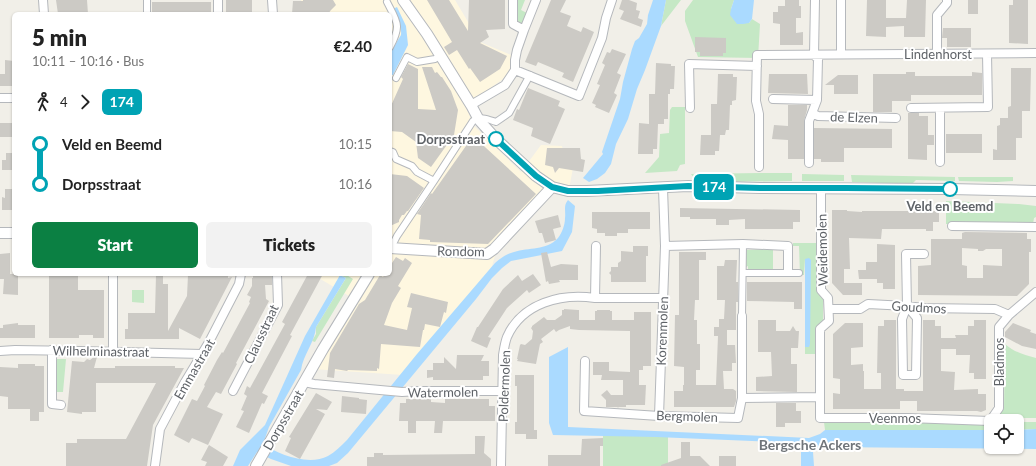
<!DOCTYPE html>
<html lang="en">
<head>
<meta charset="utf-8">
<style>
	body { margin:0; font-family:Lato,sans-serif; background:#f2f2f2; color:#222; height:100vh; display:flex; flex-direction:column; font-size:15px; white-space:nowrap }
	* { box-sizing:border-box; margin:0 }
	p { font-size:13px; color:#767676 }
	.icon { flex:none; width:22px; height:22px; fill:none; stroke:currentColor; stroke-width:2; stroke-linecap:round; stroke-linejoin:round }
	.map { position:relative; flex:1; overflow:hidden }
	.drawer { position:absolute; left:12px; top:12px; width:380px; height:264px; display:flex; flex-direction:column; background:#fff; border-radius:6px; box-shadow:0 1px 3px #0004 }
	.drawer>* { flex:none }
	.badge { padding:0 8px; border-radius:6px; font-size:14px; line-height:26px }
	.buttons { position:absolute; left:984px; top:414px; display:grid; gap:8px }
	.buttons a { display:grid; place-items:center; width:40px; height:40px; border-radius:6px; background:#fff; box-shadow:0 1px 3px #0004; font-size:20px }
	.map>.badge { position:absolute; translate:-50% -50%; box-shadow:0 0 0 2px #fff }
	.legs { display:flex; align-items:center; gap:6px; height:44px; padding:0 20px; font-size:13px }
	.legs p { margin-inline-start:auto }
	.headline { display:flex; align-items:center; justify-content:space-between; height:68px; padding:0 20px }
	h1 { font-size:22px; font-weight:800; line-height:30px }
	.button { display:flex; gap:8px; margin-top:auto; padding:8px 20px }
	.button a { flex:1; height:46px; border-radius:6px; background:#0b8043; color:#fff; font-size:16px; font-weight:800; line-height:46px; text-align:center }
	.button a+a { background:#f2f2f2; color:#222 }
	ul { padding:0 20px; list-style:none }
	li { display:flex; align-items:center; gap:14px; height:40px; font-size:15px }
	li i { display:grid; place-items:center; width:6px; height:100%; margin:0 5px; background:currentColor }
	li i::after { content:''; width:10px; height:10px; margin:-5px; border:3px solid; border-radius:50%; background:#fff }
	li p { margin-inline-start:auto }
	li:first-child i { background:linear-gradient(#0000 50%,currentColor 0) }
	li:last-child i { background:linear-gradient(currentColor 50%,#0000 0) }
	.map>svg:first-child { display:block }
	.commercial { fill:#fef7e0 }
	.green { fill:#c5e8c5 }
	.water { fill:#aadaff }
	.building { fill:#cccac5; fill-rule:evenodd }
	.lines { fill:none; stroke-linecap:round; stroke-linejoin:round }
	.pedestrian-casing { stroke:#b5b8bc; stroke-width:8 }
	.minor-casing { stroke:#b5b8bc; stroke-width:10 }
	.tertiary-casing { stroke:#b5b8bc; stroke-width:12 }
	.pedestrian { stroke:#fff; stroke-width:6 }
	.minor { stroke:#fff; stroke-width:8 }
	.tertiary { stroke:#fff; stroke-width:10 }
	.line-1-casing { stroke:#fff; stroke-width:9 }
	.line-1 { stroke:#00a3b4; stroke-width:6 }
	.stop-1-dot { fill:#fff; stroke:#00a3b4; stroke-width:2 }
	.labels { text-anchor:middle; stroke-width:4; stroke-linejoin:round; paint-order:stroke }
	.street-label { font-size:13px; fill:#5f6368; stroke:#fff }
	.stop-label { font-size:13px; font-weight:bold; fill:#5f6368; stroke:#fff; text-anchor:end }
	.neighbourhood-label { font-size:14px; font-weight:bold; fill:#70757a; stroke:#fff }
</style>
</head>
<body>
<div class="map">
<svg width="1036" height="466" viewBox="0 0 1036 466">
	<rect width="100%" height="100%" fill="#f1efe8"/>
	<path class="commercial" d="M301,0H455L480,42L511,55V69L503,79L465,106L475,127L521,172L541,145L562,146L563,150L576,152L569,189L552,185L500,239L492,266L403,375L312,369L354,299L312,274H390V14H300Z"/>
	<path class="green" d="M516,0H525L521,10L527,13L523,23L521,24L517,21Z
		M666,0H681L661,26Z
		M693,0H734L731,9L749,23L752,19L760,24L758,58L698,57L685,21V11Z
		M672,107H685V164L680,165L677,171L645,173L659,157L660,134L669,133L670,110Z
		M760,173H792V181L712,182L696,181L691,174Z
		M802,174L844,175V181H802Z
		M851,175L955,177V181L916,180L912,184L852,182Z
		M958,177H1013V181L997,182L959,181Z
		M946,201L1019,204L1036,206V217L1034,218L1033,224H946Z
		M793,243H818L817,292L823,299V320L816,327V353L815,354H805V347H809L805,259L804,275H800L799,246H793Z
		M773,249V271L748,270V266L746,267V250Z
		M340,274H345L353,279L315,342L312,341L316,334V327L346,278L340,275Z
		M132,290H144V303L132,302Z
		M1005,344C1014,352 1024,355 1036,358V418H996L1004,408Z
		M56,359H66L63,392H56Z
		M824,422H991V430H825Z
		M1017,422H1036V429L1017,430Z
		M603,432L668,435V466H603Z"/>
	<path class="water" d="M653,0H666L661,26L645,70L637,89L628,119L616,144L611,164L605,173L597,179L589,182L583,178L603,154L602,152L620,99L623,82L632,49L635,41L639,38L647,24L648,15Z
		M734,0H754L752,19L749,23L743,24H737L730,15L731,9Z
		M397,7L406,26L408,45L393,75H390V53L401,35C402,25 397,17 393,9Z
		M568,200L575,206L572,232L562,251L511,261L502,268L492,278L476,299L348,453L337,463L329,466H291L271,459L257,452L248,466H233L240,450L265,425L305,336L340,275L346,278L316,327C315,342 303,355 301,370L269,427L263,444C279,455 309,466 328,456C335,452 341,446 347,440L417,354L495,263C501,258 506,254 514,252C529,247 546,251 558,238C562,233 565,225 565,218C566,211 563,206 568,200Z
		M809,258L811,260L810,344L809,347H805V259Z
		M568,347V427L809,438L820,434L825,430H991V447H1017V430L1036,429V449L824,447L816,448L813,452L814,466H801V443L656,437L553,435L549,423V357Z"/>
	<path class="building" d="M56,0H87L88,14H58Z
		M226,0H252V14H226Z
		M303,0H333L336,5L331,10L328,14H292L293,1H303Z
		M427,0H449L468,31L469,0H505V29L486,30L489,37L480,43L507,56L500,69L480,82L470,68L469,69L457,50L449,55L444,47L452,42Z
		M551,0H566L560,12L571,16L567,26L581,32L583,27L594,32L573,82L562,77L564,73L550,67L538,62L536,66L525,62Z
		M622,0H629L637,3L636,10L640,11L638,18L643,20L641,27L620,19L624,11L619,9Z
		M785,0H799V6H801V18H796V33L803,32V45H780V24L773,23V12H778V6H785Z
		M867,0H886V18H906L907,0H926L925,37H904V26L886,27V37L866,36Z
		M968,0H978V14H968Z
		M1013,0H1028V44L1009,43V5H1013Z
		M152,2H211V14H152Z
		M943,28H971V47H947V38H942Z
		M695,37L726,38V53H723V56H700V52H695Z
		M612,49L626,54L617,73L621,75L614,93L617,95L609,113L595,107L596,105L592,103L600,85L597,84L605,65L602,63L607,52L610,53Z
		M5,60L14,61V86H0V74H5Z
		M656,63L671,64V66H675L674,89H670V94H668V119H664V124H658L657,149H653V154H638L639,123L649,124V94H655Z
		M408,64L418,69V109L436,110L422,67H432L435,73L437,72L441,77H442L451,91L458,110L454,135L431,167L418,158L416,142L402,132L390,131V108L403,79L401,77Z
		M1011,68H1031L1030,111H1022V138H1016V160H993V149L997,150V126L1000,125V118H1008V107L1011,106Z
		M906,72H915V76H972V72L982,73V95H911V101H892V112H873V74H906Z
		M718,74H733V77H737L736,100L732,101V105H730L729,130H726L725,135H720L719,151H715V155H700L701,135H711V104H717Z
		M769,74H807L808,94L768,93Z
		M838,75H858V94H834V85H825Z
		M528,88L560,101L558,106L565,109L550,144L531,136L533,128L513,120L517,109L519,110Z
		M788,105H807V110L804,121V159H788V140L772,139L774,125L788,126Z
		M908,113H919V116H928V135H934V145H927V160L908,159Z
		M0,123H14V137H0Z
		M814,128L892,129V148H844V162H821V159H814Z
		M946,134H982V153H946Z
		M473,136L536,194L488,244L430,242V240L419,239L421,215L417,214L431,193L432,194Z
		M547,148H580L581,159L585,160L583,172L559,168L555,173L553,167L545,165Z
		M6,153H14V170H2V160H6Z
		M390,174L407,176L424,188L408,211H407L404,215H402L399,220V222L390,226Z
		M5,189H14V210H2V197L5,198Z
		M680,208L800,210V222H793V229H745V219L729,220V225H716V219H690V217H680Z
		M832,210H847V211L862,212V211H939V222H933V231H926V229H882L881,239L849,238L850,269H844V283H862V295H843L832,283Z
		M592,212H650V229H628V233H617V236H605V233H597V229L592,228Z
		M558,215L561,227L553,229L556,240L545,243L542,233H539L535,221Z
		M965,232L1027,233V239H1031V252H1029V284L1017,296L918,295V266L931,265V239H962V233ZM962,248L978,249V251H983L986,249H1002V266L983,265V278H967V266L962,265Z
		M877,244L895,245V289H883V283H877V279H859L858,270H866V262H877Z
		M633,246H648V256H646V282H611V275L609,273L611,271V267H618V263L621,261V251L633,252Z
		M547,252L551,267L561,264L578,265V280H559L560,282L549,284L548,281L546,282L541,253Z
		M679,252H706V260H699V300H695L694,320H697V344H700V370H696V385H716L718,336H714V327H719V319H724L725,300H717V266H724L725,260H737L736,282H738V302H736V330H727V345H735L736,363H732V371H723L724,389H733L736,391V401L734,407H674V391H683V385H684V367L674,366L675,315H679Z
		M10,253V274H18V295L3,294L4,279H0V254Z
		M396,257L403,261L405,258L412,263L398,286L401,288L392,303L384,325L407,330L412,308L407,307L411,293L448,302L446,313L444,312L440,327L425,324L424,330H423L420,347L381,344L379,369L377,368V371L348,370L347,371L335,369L334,378L327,377L330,353L359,304L365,300L380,275L383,277L385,274H390V266Z
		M49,274H78V290H104V338H93V335H79V338H49Z
		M190,274H228V278L232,277L200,339L179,328V339H125V329H128V313H155L156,275H163V284H168V331L187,296L188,275H190Z
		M253,274H272V285H265L266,299L269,301L236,363L237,364L221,394L216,392L207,407L223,414L208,445L192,438L189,443L174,435L192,399L197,401L205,386L204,385L217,360L222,352L223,353L250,303L249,302L251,297L247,295L252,286V278H253Z
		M308,274H323L290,335L292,336L262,393L268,396L264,404L262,403L249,433L236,427L244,411L241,410L247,396L244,394L247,386L250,388L285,324L282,322Z
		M533,274L541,285L529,293L527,290L507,308L488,337L491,338L487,348L471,341L477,327H478L503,289L518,275L522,281Z
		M747,282H802V309H794V302L747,301Z
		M564,309L578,310H579V320H595V311H597V310H610V311H612V320H634V312H651V366H643V370H639V385H646L645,405H626V407H618L619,408L617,407H606V400L601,395L607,390L611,395H623V380H601L602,375H593V362H609V371L630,372V331L579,330L570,329V326L559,330L556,332L554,329L541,339L543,342L540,344L536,364L517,361L518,359H517L520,345L521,344L525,345L532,339L533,331L531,328L532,327V326L544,317L547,320H555L562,315V310H564Z
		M758,320H776V331H790L793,326L796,331H799L798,348H791V364H797V392L756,391V377L772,376L771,352H758Z
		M884,320H896V389H904V391H923V320H935V326H941V338H956L955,335H968V326H974V320H986V379H974V373H969L970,355H956V349H941V371L955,372L954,390L978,389V394H986V410L981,412L977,411H917V401H900V409H833V393L840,394V379L833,378V334L845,323H863V347L851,348V365L863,364V371H864V389H881V373H877L878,326H884Z
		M18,323V325H35V338H0V328H3V325Z
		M1013,323L1031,330L1030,332L1036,334V349L1022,346L1005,337V332Z
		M457,355H484L481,361H489V376H483V380H433V377L427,378V370H433V363H444V357L456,369Z
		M94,357H97L94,368H115V366H175V368H184L153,425L147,466H66V443H77V439H126L156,383H96V412H82V414L67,412L72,361L84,362L87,359L90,360Z
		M18,364H35V366H44V412H39V421H30V409H8V397L0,396V367L18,368Z
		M515,375H534V430H537V439H526V434H515V422H517V386H515Z
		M316,393L332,402L327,410L316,409L325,414L300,459L285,451L291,438L289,437Z
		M342,396L359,398V399L367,400L366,414L341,412Z
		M406,399H431V402L445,403V399H489V406H495V421H443L442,433H434L435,421H416V433H408V421H399L400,403H406Z
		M776,403H796V411H801V423H785V427H776Z
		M475,436H485L484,453L491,459V466H367V457H374V453H383V455L475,454Z
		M603,438V446H600V466H548V455H581L582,439Z
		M681,442H690V456H700L710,466H661V465L681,458Z
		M209,445L228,457L223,466H205L207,462L201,460Z
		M719,456H736V466H719Z"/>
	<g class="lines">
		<defs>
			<path id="pedestrian" d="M387,2C397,22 402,25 390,47
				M147,14V0
				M396,78L407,57L417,62L435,59L440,56
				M390,151L393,152L396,159L412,166L417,172L434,181
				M391,248L397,236L434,181L473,121C481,116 487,119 496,122L509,113L530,75
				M744,273H799
				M742,316L743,244"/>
			<path id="minor" d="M43,0L44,14
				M272,0L273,14
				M513,0V24L524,30
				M841,0V54
				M218,14V0
				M937,54V15L947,3V0
				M515,70L579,96L602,38L606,18L612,0
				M0,98H14
				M773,99L817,100
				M471,105L505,85L515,70V60L517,50L524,30L536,0
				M690,108L689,64L757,66
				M911,108L988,107L987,54
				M812,113L818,116L896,118
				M940,162V108
				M809,163V121L817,100L818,59L814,55L815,0
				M759,167V114L756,101L757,55L1036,53
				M663,188L665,246L743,244L788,246V270
				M952,226L1036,227
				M113,274V351
				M595,298L596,246
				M907,306L917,318L916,375H903L902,319L907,306L906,254H924
				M829,309H860L868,304L907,306L923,308L995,309L1009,315
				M52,350V404L61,405
				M0,351L15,350L80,351L202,354
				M585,361L584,411L659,416L738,418L742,398V316
				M304,382L314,384L402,392L419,391H503
				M233,391L278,305L277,274
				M820,397V418H908L990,421L999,408V327L1009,315L1036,292
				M742,398L820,397V329L829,321L828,298L821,290V188
				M659,416L665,246
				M155,466L160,429L185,382L209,342L239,284L241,274
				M501,466L503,355C504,349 505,342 507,337C522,303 561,293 595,298H663"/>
			<path id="tertiary" d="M403,0L427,34L471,105L479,120L496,139L536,176L552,187L568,191H587L688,186L760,188L950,189L1036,191
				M0,233H14
				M390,248L487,254L494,249L552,187
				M256,466L323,349L369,274"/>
		</defs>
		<use href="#pedestrian" class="pedestrian-casing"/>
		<use href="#minor" class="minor-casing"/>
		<use href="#tertiary" class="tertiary-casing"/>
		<use href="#pedestrian" class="pedestrian"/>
		<use href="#minor" class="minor"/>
		<use href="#tertiary" class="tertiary"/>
	</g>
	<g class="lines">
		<defs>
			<path id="line-1" d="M496,139L536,176L552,187L568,191H598L688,186L760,188H846L950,189"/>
		</defs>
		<use href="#line-1" class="line-1-casing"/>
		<use href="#line-1" class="line-1"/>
	</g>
	<g class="stop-1-dot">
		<circle cx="496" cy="139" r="7"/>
		<circle cx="950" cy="189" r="7"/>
	</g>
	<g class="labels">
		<g class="street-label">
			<text x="938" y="59">Lindenhorst</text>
			<text transform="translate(854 117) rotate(2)" y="5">de Elzen</text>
			<text transform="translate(822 250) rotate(-91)" y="5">Weidemolen</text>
			<text transform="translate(461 251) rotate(1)" y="5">Rondom</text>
			<text transform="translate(919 307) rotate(3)" y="5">Goudmos</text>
			<text transform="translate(662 331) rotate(-88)" y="5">Korenmolen</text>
			<text transform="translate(261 334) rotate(-65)" y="5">Clausstraat</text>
			<text transform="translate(101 351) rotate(1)" y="5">Wilhelminastraat</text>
			<text transform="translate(999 362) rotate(-90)" y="5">Bladmos</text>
			<text transform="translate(194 369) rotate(-60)" y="5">Emmastraat</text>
			<text transform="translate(504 386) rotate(-88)" y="5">Poldermolen</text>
			<text transform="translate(443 392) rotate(-1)" y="5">Watermolen</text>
			<text transform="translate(687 416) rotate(2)" y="5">Bergmolen</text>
			<text x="895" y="423">Veenmos</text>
			<text transform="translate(283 420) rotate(-60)" y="5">Dorpsstraat</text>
		</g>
		<g class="stop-label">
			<text x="485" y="144">Dorpsstraat</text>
			<text x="950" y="211" text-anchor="middle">Veld en Beemd</text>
		</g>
		<g class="neighbourhood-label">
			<text x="810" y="450">Bergsche Ackers</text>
		</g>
	</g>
</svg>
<div class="buttons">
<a><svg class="icon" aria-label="locate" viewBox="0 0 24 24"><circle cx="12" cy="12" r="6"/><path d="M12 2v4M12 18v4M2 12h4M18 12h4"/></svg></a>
</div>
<b class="badge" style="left:714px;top:187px;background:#00a3b4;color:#fff">174</b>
<section class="drawer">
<div class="headline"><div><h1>5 min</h1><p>10:11 – 10:16 · Bus</p></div><b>€2.40</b></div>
<div class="legs"><svg class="icon" aria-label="walk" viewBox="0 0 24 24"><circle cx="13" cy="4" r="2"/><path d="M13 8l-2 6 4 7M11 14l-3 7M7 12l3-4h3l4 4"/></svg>4<svg class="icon" aria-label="forward" viewBox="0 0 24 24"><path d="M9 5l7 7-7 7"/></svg><b class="badge" style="background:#00a3b4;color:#fff">174</b></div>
<ul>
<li><i style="color:#00a3b4"></i><b>Veld en Beemd</b><p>10:15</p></li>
<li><i style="color:#00a3b4"></i><b>Dorpsstraat</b><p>10:16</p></li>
</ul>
<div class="button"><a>Start</a><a>Tickets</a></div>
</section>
</div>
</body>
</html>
